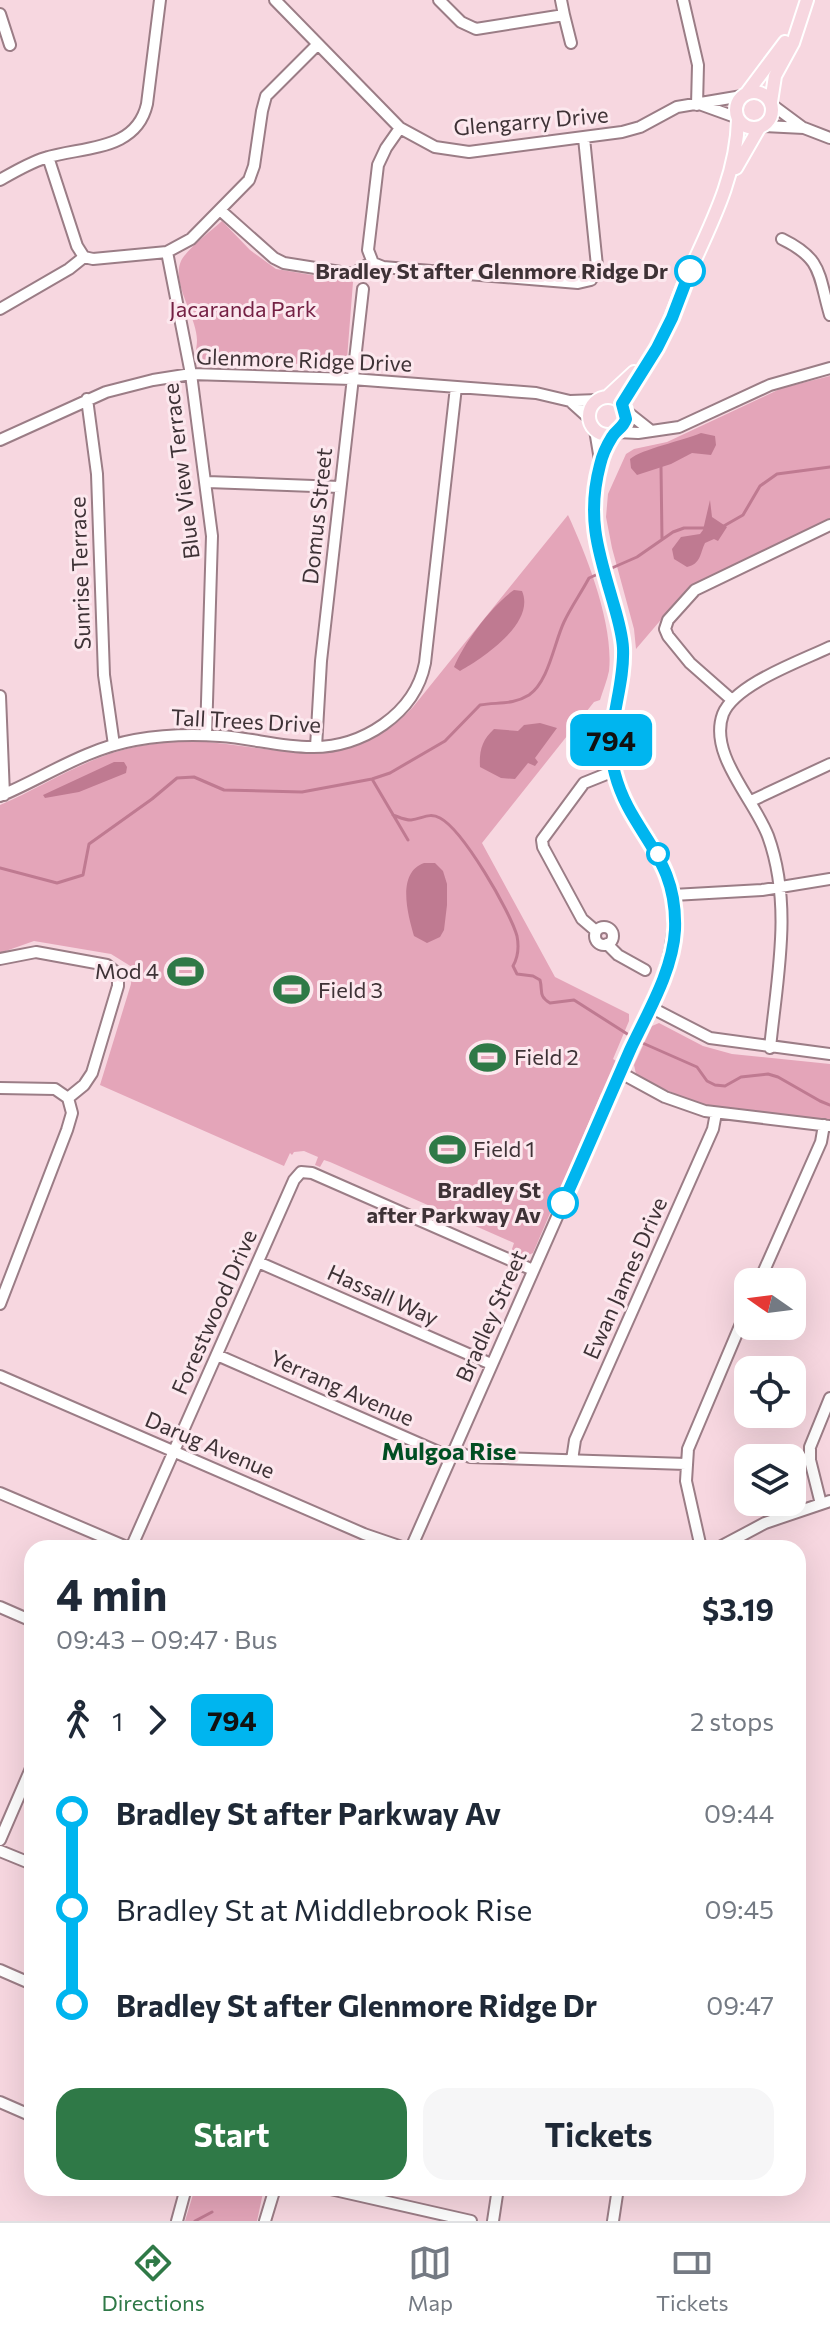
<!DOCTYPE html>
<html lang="en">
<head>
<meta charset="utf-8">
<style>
	body { margin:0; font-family:Commissioner,sans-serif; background:#f6f6f7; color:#1f2937; height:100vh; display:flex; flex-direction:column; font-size:30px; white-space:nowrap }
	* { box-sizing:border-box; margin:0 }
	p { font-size:26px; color:#747a83 }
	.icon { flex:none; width:44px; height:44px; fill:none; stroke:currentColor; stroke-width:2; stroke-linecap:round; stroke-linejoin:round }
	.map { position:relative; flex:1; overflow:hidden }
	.drawer { position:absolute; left:24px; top:1540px; width:782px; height:656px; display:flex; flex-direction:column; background:#fff; border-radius:24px; box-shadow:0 8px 32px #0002 }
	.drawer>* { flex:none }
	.badge { padding:0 16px; border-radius:12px; font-size:28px; line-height:52px }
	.needle { width:52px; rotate:284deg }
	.tools { position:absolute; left:734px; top:1268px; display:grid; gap:16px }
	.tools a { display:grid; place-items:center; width:72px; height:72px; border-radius:16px; background:#fff; box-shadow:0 8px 32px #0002; font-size:40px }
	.map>.badge { position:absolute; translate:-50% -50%; box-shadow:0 0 0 4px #fff }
	.legs { display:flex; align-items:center; gap:12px; height:88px; padding:0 32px; font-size:26px }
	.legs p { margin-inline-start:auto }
	.overview { display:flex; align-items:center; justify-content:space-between; height:136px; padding:0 32px }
	h1 { font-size:44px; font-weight:700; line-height:60px }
	.primary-button { display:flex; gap:16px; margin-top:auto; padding:16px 32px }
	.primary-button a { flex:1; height:92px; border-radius:24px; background:#2f7947; color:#fff; font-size:32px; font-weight:700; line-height:92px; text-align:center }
	.primary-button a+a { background:#f6f6f7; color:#1f2937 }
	ul { padding:0 32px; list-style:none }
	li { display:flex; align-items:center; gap:28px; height:96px; font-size:30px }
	li i { display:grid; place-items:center; width:12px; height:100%; margin:0 10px; background:currentColor }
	li i::after { content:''; width:20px; height:20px; margin:-10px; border:6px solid; border-radius:50%; background:#fff }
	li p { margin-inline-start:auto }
	li:first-child i { background:linear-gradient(#0000 50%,currentColor 0) }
	li:last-child i { background:linear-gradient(currentColor 50%,#0000 0) }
	.tab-bar { display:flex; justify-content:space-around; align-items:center; height:112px; border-top:2px solid #e0e1e3; background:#fff; font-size:22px; color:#747a83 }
	.tab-bar a { display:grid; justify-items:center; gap:4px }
	.tab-bar .on { color:#2f7947 }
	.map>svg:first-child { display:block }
	.green { fill:#e4a5b9 }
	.water { fill:#bf7a91 }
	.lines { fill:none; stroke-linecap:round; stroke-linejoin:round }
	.stream { stroke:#bf7a91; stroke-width:3 }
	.minor-casing { stroke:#9b7d86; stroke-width:14 }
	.major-casing { stroke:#fff; stroke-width:16 }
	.minor { stroke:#fff; stroke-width:10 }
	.major { stroke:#f7d7e0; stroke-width:12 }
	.line-1-casing { stroke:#fff; stroke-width:18 }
	.line-1 { stroke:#00b5ef; stroke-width:12 }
	.stop-1-dot { fill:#fff; stroke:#00b5ef; stroke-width:4 }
	.labels { text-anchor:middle; stroke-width:6; stroke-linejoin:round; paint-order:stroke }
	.street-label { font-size:22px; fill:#3e3236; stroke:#fce8ee }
	.stop-label { font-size:22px; font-weight:bold; fill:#3e3236; stroke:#fce8ee; text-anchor:end }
	.park-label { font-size:22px; fill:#742144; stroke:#fce8ee }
	.poi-label { font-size:22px; fill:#3e3236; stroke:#fce8ee; text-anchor:start }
	.neighbourhood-label { font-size:24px; font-weight:bold; fill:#014f23; stroke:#fce8ee }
</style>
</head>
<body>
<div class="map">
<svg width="830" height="2221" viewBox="0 0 830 2221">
	<rect width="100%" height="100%" fill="#f7d7e0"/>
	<path class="green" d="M222,221L250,250L276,269L353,282L347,359L339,366L196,359C195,351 197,347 197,340C197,317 171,283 181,261C187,249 211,231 222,221Z
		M830,376V518L688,588L636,649L634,629L612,548L606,517L608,494L626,454L634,449L667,442L782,388Z
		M568,515C587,556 614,625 609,671C607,681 603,690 600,700L594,702L482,843L555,977L629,1014V1021L613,1059L618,1062L607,1088L601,1094L533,1253L524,1257L511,1252L514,1243L330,1162L324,1160L320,1167L315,1165L318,1157L304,1151L294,1152L292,1155L290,1153L284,1166L100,1085L131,984L132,967L111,954L34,941L0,953V805C47,785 89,755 140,746C169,741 197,740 226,744C300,753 356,768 413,707Z
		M659,1023L703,1046L732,1054L830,1064V1120C787,1115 740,1115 699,1103C677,1096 656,1085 636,1074L634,1065L652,1026Z
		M195,2188H264L257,2221H185Z"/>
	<path class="water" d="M701,433L715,436L716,445L711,455L692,453L671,464L637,475L631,468L630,459C642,449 682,441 701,433Z
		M710,500L712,517L727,527L718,541L714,539L705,543C700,553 701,564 687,567L674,559L672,549L681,537L700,534L703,530Z
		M514,590L522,591C536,623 482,659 460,671L454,667C463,644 493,604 514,590Z
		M540,723L557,728L535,758L538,762L535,766L528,763L515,779L501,778L480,767C479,751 482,740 494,729L518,731L524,725Z
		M114,762H124L127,767L126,773L79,792L45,798L43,795Z
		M424,863H435L443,871L447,884V905L444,930L440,937L427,943L414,936C408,915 396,873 424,863Z"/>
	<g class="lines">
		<path class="stream" d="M661,467L662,539
			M722,527L743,515L760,486L777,474L830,467
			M372,779L408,840
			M393,815C399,817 404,820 411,820C422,819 429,812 440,818C463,830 510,911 517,936C519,946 518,957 513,966L517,974L533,976L540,980C543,991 538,996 550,1003L574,1000L632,1037
			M0,868L57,883L83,875L89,844L152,799L177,778L194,777L224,790L302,792L372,779L390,773L445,741L480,705C498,702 513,705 529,695C549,681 554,643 564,622C571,607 581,593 589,578L637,557L673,532L684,528H707
			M638,1041L697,1067L707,1081L715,1085L725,1086L741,1077L768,1074L778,1077L820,1101L830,1105
			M195,2221L212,2212"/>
		<defs>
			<path id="minor" d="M275,0L400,128L435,147L469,152L622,132L640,127L677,107L742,96
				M439,0L461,22L476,29L564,15L561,0
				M683,0L698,65L697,105
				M0,14L10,45
				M564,15L571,43
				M771,104L802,127
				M702,105L738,118
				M764,126L804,128L830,138
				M400,128L386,148L378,165L368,250L373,263L383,267L578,283L591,280L597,266L584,138
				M48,157L77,246L84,257L93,259L167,252L191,239L249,180L254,166L262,111L266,96L318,44
				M0,180C14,172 29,163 45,158C83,146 136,152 147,104L160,0
				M220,210L274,258L284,263L353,274L372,262
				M782,239C823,259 818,274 830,315
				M167,252L191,374L212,536L206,735
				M0,309L69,269L84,257
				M87,399L97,474L104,675L114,745
				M570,401L590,419
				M626,411L650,430
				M595,430L600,460
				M617,432L638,433L679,427L770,385L830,368
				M0,440L106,392L153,380L191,374L352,379L536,393L570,401L598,400
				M207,482L340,487
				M0,696L4,795
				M732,700L690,663L668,636L665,629L668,620L695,590L830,525
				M316,747L321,661L363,289
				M0,796C45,777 85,749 135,740C163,735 192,734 220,736C251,738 280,747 311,747C362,748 415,714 425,663L456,387
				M751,801L830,764
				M673,895L762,890L830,879
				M595 936a9 9 0 1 1 18 0a9 9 0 1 1-18 0Z
				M596,931L582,919L543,847L542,840L584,783L614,771
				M607,944L618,955L645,970
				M0,959L36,952L107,965L118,974V986L92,1073L84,1085L68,1098
				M650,1007L710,1038L830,1054
				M770,1048C777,977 793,905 768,836C754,799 708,754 723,714C735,684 801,661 830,647
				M621,1073L665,1097L705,1111L830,1126
				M0,1088L55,1089L68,1098
				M258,1262L491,1364
				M759,1282L821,1142L824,1125
				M0,1304L67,1130L72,1113L68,1098
				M217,1355L450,1457
				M0,1376L364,1534L405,1548
				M453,1450L470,1457L686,1464
				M572,1460L575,1440L713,1129L716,1113
				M0,1493L129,1548
				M821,1504L810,1460V1447L830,1398
				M131,1548L294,1180L301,1172L312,1173L533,1270
				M411,1548L662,979C680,930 678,885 650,840C636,818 620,797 614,771C604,729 624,692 623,651C622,630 616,611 610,592C592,528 584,496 613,434
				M701,1548L686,1481L688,1449L748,1307
				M718,1548L765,1523L830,1501
				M0,1607L32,1621
				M0,1840L32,1766
				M0,1851L32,1864
				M0,1970L32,1984
				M0,2102L32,2116
				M326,2188L471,2221
				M177,2221L186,2188
				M265,2221L275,2188
				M493,2221L498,2188
				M613,2221L618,2188"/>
			<path id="major" d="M736 110a18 18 0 1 1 36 0a18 18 0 1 1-36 0Z
				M746,94L785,42
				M771,102L775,76L793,43L807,0
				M736,168L759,128
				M607,397L634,372
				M589 416a19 19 0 1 1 38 0a19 19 0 1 1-38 0Z
				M622,404C633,384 647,366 658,346C670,324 677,300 687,277C710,226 737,176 738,119"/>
		</defs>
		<use href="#minor" class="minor-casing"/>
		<use href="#major" class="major-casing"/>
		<use href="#minor" class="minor"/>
		<use href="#major" class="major"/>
	</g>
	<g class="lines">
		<defs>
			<path id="line-1" d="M563,1203C586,1152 608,1100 631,1048C648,1012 673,970 675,930C678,855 631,835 615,774C603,731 625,691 623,648C622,630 616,613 611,595C597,548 587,514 600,465C602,456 607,445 612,437C616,430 623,428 626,419L622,404L657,348L672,318L690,271"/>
		</defs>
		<use href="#line-1" class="line-1-casing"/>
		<use href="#line-1" class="line-1"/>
	</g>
	<defs>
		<symbol id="stadium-bare" viewBox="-9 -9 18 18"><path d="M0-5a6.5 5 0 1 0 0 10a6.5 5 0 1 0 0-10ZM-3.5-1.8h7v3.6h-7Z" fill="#2f7947" stroke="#fce8ee" stroke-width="2.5" paint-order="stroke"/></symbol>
	</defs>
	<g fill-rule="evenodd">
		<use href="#stadium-bare" x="160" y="946" width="51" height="51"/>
		<use href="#stadium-bare" x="266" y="964" width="51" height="51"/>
		<use href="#stadium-bare" x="462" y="1032" width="51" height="51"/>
		<use href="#stadium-bare" x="422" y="1124" width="51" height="51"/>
	</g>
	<g class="stop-1-dot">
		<circle cx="690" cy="271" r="14"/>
		<circle cx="658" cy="854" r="10"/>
		<circle cx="563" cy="1203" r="14"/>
	</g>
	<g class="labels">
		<g class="street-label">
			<text transform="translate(531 121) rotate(-5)" y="8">Glengarry Drive</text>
			<text transform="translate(304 360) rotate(2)" y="8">Glenmore Ridge Drive</text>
			<text transform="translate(181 471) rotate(-97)" y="8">Blue View Terrace</text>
			<text transform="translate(317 516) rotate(-84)" y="8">Domus Street</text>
			<text transform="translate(80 573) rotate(-92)" y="8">Sunrise Terrace</text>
			<text transform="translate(246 721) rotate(3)" y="8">Tall Trees Drive</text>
			<text transform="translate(625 1278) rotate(-66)" y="8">Ewan James Drive</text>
			<text transform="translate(383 1295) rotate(24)" y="8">Hassall Way</text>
			<text transform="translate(214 1312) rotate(-66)" y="8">Forestwood Drive</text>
			<text transform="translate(491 1316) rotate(-66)" y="8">Bradley Street</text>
			<text transform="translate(342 1388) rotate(24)" y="8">Yerrang Avenue</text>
			<text transform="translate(210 1445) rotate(23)" y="8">Darug Avenue</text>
		</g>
		<g class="stop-label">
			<text x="668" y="279">Bradley St after Glenmore Ridge Dr</text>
			<text x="541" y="1198">Bradley St<tspan x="541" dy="25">after Parkway Av</tspan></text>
		</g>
		<g class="park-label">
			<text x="243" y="317">Jacaranda Park</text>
		</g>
		<g class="poi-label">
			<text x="159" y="979" text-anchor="end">Mod 4</text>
			<text x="318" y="998">Field 3</text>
			<text x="514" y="1065">Field 2</text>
			<text x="473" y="1157">Field 1</text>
		</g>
		<g class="neighbourhood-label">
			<text x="449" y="1460">Mulgoa Rise</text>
		</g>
	</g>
</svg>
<div class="tools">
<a><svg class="needle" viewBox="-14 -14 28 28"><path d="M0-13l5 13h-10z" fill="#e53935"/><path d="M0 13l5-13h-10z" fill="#747a83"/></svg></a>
<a><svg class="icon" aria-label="locate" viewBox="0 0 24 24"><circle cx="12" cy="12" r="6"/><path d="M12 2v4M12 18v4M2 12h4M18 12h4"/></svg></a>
<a><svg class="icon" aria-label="layers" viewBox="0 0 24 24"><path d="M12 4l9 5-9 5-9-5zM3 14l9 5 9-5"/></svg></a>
</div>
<b class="badge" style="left:611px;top:740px;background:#00b5ef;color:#111">794</b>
<section class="drawer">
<div class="overview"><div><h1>4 min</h1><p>09:43 – 09:47 · Bus</p></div><b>$3.19</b></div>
<div class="legs"><svg class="icon" aria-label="walk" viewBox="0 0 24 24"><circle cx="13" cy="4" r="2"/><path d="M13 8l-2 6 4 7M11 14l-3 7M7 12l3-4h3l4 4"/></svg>1<svg class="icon" aria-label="forward" viewBox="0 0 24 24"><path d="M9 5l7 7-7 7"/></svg><b class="badge" style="background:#00b5ef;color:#111">794</b><p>2 stops</p></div>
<ul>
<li><i style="color:#00b5ef"></i><b>Bradley St after Parkway Av</b><p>09:44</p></li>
<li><i style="color:#00b5ef"></i><span>Bradley St at Middlebrook Rise</span><p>09:45</p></li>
<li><i style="color:#00b5ef"></i><b>Bradley St after Glenmore Ridge Dr</b><p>09:47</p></li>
</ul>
<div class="primary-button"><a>Start</a><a>Tickets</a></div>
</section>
</div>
<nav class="tab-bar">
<a class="on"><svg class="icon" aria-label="directions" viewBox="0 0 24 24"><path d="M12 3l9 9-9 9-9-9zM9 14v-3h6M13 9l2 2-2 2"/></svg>Directions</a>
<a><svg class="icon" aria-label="map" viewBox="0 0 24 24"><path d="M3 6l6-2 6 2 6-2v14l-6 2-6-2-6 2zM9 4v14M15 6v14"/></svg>Map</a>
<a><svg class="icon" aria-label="tickets" viewBox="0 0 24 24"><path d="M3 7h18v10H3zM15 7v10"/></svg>Tickets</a>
</nav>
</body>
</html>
